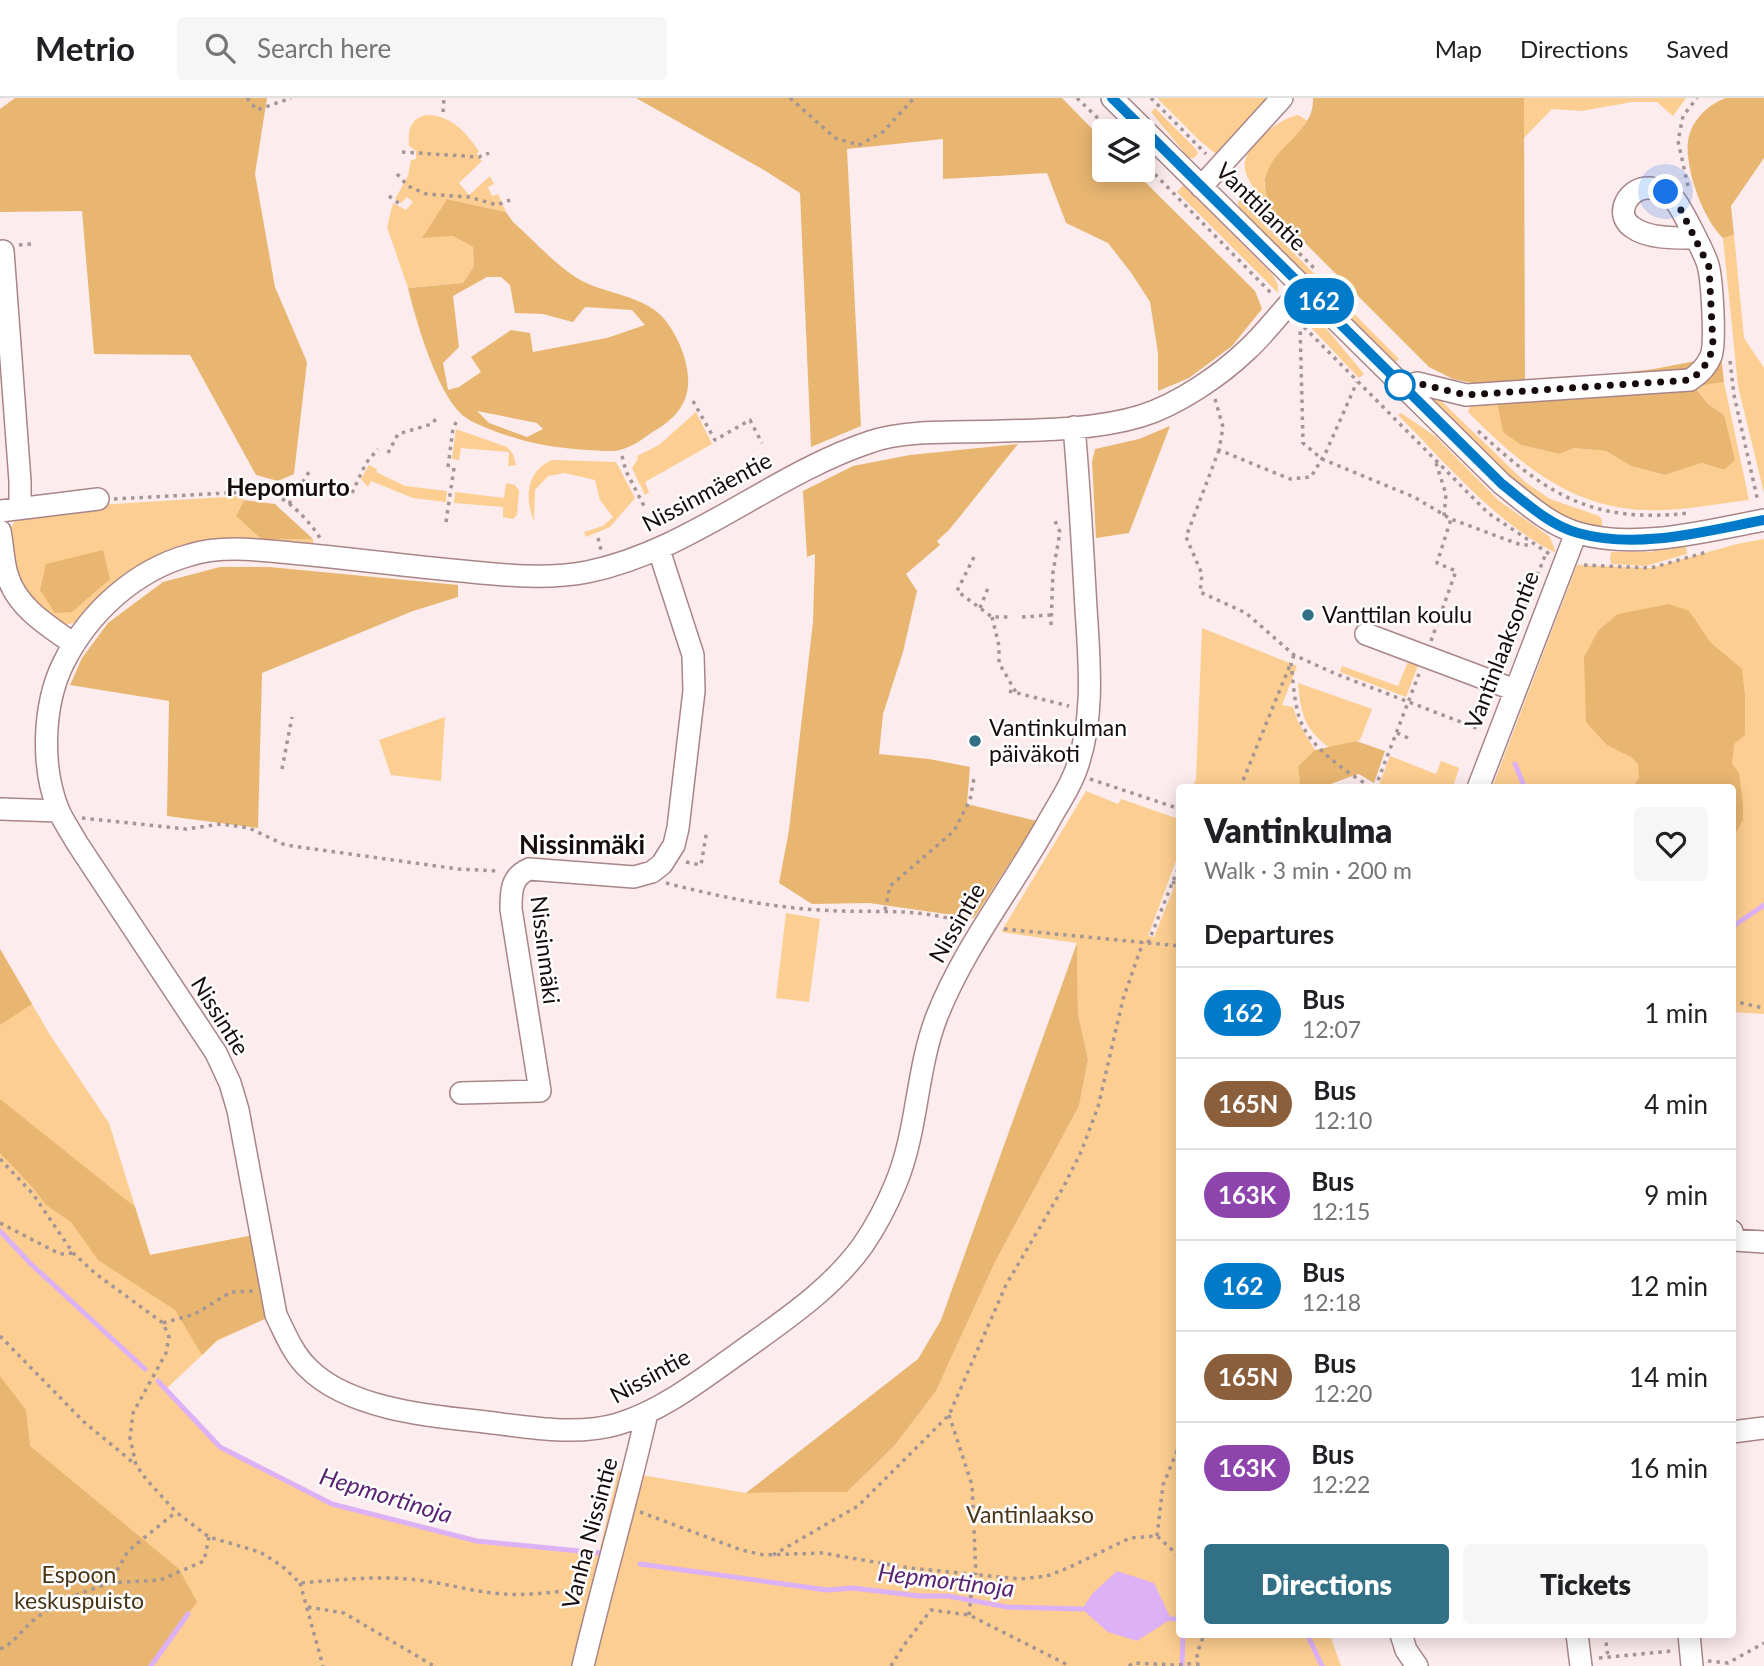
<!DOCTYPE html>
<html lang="en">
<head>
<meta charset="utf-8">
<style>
	body { margin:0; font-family:Lato,sans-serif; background:#f6f6f6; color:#202124; height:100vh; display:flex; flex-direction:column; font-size:26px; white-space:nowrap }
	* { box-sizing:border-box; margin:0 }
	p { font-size:23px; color:#757577 }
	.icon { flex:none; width:38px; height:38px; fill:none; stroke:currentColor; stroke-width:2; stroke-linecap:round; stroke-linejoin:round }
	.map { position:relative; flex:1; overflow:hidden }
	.sheet { position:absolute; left:1176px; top:686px; width:560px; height:854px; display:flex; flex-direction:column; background:#fff; border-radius:7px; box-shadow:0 4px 18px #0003 }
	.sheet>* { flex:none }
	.badge { padding:0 14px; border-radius:23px; font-size:24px; line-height:46px }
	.tools { position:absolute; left:1092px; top:21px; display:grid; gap:14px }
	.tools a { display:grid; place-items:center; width:63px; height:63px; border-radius:7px; background:#fff; box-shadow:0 4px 18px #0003; font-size:35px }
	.you { position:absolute; width:35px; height:35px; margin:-18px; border:5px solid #fff; border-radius:50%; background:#1a73e8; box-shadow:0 0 0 10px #1a73e833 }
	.map>.badge { position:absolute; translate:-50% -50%; box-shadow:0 0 0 4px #fff }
	h2 { padding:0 28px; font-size:26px; line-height:63px }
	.round { display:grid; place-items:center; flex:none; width:74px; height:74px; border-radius:7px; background:#f6f6f6 }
	.summary { display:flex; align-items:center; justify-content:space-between; height:119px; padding:0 28px }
	h1 { font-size:33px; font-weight:800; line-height:52px }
	.action { display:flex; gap:14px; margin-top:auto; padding:14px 28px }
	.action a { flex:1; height:80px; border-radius:7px; background:#317085; color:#fff; font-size:28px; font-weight:800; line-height:80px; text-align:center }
	.action a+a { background:#f6f6f6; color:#202124 }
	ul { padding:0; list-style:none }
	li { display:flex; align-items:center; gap:21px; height:91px; padding:0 28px; border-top:2px solid #e0e0e0 }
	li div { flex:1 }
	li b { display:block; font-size:26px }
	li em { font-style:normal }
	li .badge { min-width:77px; font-weight:700; text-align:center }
	header { display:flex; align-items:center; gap:42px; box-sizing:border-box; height:98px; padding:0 35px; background:#fff; border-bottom:2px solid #e0e0e0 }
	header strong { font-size:33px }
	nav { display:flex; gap:38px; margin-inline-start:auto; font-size:24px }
	.search { width:490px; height:63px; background:#f6f6f6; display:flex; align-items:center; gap:18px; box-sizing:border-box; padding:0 24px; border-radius:7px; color:#757577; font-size:26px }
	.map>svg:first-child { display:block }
	.green { fill:#fcce91 }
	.forest { fill:#e8b671; fill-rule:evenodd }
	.water { fill:#ddb1f6 }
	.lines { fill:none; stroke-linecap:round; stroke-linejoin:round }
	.stream { stroke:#ddb1f6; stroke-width:5 }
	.minor-casing { stroke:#a98588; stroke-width:24 }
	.path { stroke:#a49596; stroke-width:3.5; stroke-dasharray:3.5 5; stroke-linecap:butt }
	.minor { stroke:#fff; stroke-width:21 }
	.line-casing { stroke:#fff; stroke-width:16 }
	.line { stroke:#007ac9; stroke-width:10 }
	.walk { stroke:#180b0c; stroke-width:7; stroke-dasharray:0 12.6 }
	.stop-dot { fill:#fff; stroke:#007ac9; stroke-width:3.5 }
	.poi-dot { fill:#317085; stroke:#fefefe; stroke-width:2.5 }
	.labels { text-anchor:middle; stroke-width:5; stroke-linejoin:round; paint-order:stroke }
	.street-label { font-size:23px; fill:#180b0c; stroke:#fefefe }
	.poi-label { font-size:23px; fill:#180b0c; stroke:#fefefe; text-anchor:start }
	.park-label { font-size:23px; fill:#493416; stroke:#fefefe }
	.neighbourhood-label { font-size:24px; font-weight:bold; fill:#180b0c; stroke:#fefefe }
	.water-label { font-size:24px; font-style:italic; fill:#592472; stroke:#fefefe }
	.quarter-label { font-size:26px; font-weight:bold; fill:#180b0c; stroke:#fefefe }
</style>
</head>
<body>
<header>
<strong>Metrio</strong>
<div class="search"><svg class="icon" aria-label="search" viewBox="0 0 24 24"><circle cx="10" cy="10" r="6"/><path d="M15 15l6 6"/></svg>Search here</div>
<nav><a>Map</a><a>Directions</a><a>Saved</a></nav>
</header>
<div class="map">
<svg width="1764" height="1568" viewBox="0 0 1764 1568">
	<rect width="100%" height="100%" fill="#fceced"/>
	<path class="green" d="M1157,0H1272L1222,61L1200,43Z
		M1524,0H1686L1673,18L1657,4H1632L1582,13L1552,11L1524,40Z
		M1155,10L1195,50L1198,55L1194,60H1189L1151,14Z
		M427,17C453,18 465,34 479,53L477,56L482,63L459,85L469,97L490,78L494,86L488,89L492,98L498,96L506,114L447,101L423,139L453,138L473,149L474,168L463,185L408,190L387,129L393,105L406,112L413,104L407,99L401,105L395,101L408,78L411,62L416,61V53L409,48C408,33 410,20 427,17Z
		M1298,17L1308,23L1264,85L1269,109C1261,99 1248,85 1245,72C1240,51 1279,20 1298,17Z
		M1183,87L1272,176L1278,187V195L1177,94Z
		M1239,91L1254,115L1399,261L1392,267L1241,116L1238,105Z
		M1734,137L1744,240L1764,270V395L1738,288L1723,140Z
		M1301,219L1318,223L1325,229L1364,276L1359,280Z
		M1724,284L1749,402C1721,405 1692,411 1663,412C1578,416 1525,371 1468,314L1472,304L1497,303L1521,347L1560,356L1574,350L1606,353L1631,368L1663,377L1702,365L1724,372V317L1708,306L1694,287Z
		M1423,294L1434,296L1525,384L1550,401L1599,418L1602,422V430L1558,417L1525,397Z
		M696,314L712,346L645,384L649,394L645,397L632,370L638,361L637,358L659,347Z
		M1401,315L1435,338L1498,402L1550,439L1556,455C1494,424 1446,365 1398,317Z
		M456,331L507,349L513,356L516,367L508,368L509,354L461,350L459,362L452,361Z
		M552,362L616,364L635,400L610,429L586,439L584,434L603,428L613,419L600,402L595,382L565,375L548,378L535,392L534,423C524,399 527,373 552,362Z
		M369,367L377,371L376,374L405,388L447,393L446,404L413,400L371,383L368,389L361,381Z
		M506,385L515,387L519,393L517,417L513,421L503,419V409L454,405L455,394L504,400Z
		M242,398L244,402L236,418L261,441H313L315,451L196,449L82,522C71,526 60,530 50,522C33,510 4,460 7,439C8,431 17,421 21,414L49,410Z
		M1764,441V916L1733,914L1732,690H1492L1577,467L1651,470L1737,446Z
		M1686,448L1687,456L1646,468L1612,466L1610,461L1611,454H1649Z
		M1202,530L1297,568L1282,607L1293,609L1298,624L1315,652L1298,668L1300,686L1311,689L1192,690L1196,681Z
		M1409,561L1419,565L1406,599L1340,574L1342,568L1398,588Z
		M1298,585L1372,611L1360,642L1330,650C1304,631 1301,616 1298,585Z
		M445,619L441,683L391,677L379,642Z
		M1390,658L1436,676L1441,663L1459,670L1453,689H1382L1379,687Z
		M1086,693L1118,706L1121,701L1179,721V764L1176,763L1148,838L1154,839L1179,776L1180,1536L1330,1537L1341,1568H0V851L50,937L109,1025L150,1157L254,1137L269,1219L217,1243L166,1291L220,1349L332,1406L477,1443L599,1455L618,1373L746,1395L847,1394L895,1347L936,1293L995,1164L1079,1008L1088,961L1078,916L1077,845L1001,834Z
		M786,815L820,821L809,904L776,900Z"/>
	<path class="forest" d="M15,0H267L255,76L275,189L307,264L294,376L278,383L256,377L190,257L94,256L82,113L0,114V11Z
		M636,0H1062L1104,43V72H1133L1255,193L1262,211L1232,248L1189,280L1158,293V255L1150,204L1132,176L1108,145L1066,125L1047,75L943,81V41L847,51L861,328L811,349L800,95L764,72Z
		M1313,0H1524L1525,286L1654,271L1721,258L1724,284L1694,288L1708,306L1724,317L1735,362L1724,372L1702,365L1664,377L1631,368L1606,353L1574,350L1560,356L1521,347L1503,334L1497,303L1483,287L1453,281L1429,269L1269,109C1268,101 1264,91 1265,82C1271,48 1315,35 1313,0Z
		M1726,0H1764V60L1731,108L1734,137L1723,140C1703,122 1682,65 1689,38C1694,20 1709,6 1726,0Z
		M447,101L506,114L513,124C534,142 553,165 577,180C604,197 645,196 666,223C682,244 697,283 682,307C675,320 663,328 651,335C643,341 633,348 623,351C612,355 598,352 587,352C549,349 530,346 494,333C485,329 473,325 465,319C438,299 416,223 408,190L463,185L474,168L473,149L453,138L422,140ZM487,179H501L510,187L515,215L543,216L573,224L585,209L632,212L645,227L607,240L533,254L530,235L511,232L471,259L481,274L459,289L448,292L443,265L459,249L453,198ZM477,313L537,325L543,331L527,339L489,325Z
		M1170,328L1129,435L1096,440L1092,364L1095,351L1139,341Z
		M1018,346L949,432L937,443L940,447L906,476L917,493L903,554L883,616L879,656L929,661L970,669L967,706L1037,723L974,820L869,805L812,806L779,785L789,732L813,524L815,456L807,459L803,393L853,368L910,357Z
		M244,402L275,406L313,441H261L236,418Z
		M103,452L110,481L72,514L55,515L40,492L46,466Z
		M220,469H269L458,487V499L413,513L262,575L258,730L167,718L169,603L70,587L82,560L108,525L163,484Z
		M1669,506L1689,513L1711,545L1742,571L1745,599V637L1734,646L1732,666L1739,675L1743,707V722L1733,740L1732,690L1633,689L1639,680L1638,666L1631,659L1607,647L1586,624L1584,559L1598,533L1618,516Z
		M1356,643L1385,653L1374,685L1359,676C1336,682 1325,694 1300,686L1298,668L1315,652Z
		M1077,845L1078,916L1088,961L1079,1008L995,1164L936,1293L895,1347L847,1394L746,1395L918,1261L941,1222Z
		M0,851L32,906L0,927Z
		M0,1001L135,1109L150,1157L254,1137L269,1219L217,1242L202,1257L175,1212L98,1162L71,1124L46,1107L34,1091L0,1055Z
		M0,1278L26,1312L30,1348L179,1471L197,1504L150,1568H0Z"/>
	<path class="water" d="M1117,1473L1154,1485L1171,1521L1137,1543L1108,1534L1082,1511L1093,1495Z"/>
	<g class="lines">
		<path class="stream" d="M1515,666L1525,690
			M1732,829L1764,807
			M0,1133L31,1166L145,1271
			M158,1283L220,1349L332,1406L477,1443L600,1455
			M640,1466L827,1492L853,1490L919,1498H948L1007,1509L1082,1511
			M1171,1521H1180
			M1307,1536L1322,1568
			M151,1568L188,1516
			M1182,1568L1183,1536"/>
		<defs>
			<path id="minor" d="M1112,0L1502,386C1525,404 1549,427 1578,435C1637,452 1705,433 1764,422
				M1201,89L1282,0
				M3,153L20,383V409
				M1403,290L1417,285L1466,297L1690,282C1699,276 1707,268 1711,258C1716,245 1712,181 1708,167C1705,156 1681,109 1674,101C1668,94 1658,91 1650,90C1629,88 1613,116 1632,129C1648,141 1676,140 1695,140
				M1074,329C1079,384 1082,439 1085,493C1088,553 1097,615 1076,672C1070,689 1059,705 1050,721C1014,787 965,847 937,918C916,972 918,1032 896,1085C887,1107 876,1128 863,1147C831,1192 783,1223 739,1255C702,1281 662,1313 618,1326C574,1339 522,1328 477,1323C425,1318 346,1309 308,1270C293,1256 285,1235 276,1217L238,1012L230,985L216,955L77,745C71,734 63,723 58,711C41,668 43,607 63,566C88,515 135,472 190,457C223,447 258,452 291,455C348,460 405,468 462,473C503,477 546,482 587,474C690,453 771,377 870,344C907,331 961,335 1002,333C1047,332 1098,331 1141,318C1177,307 1220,278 1247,252C1268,233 1284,209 1305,189
				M0,413L98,401
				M0,433C3,448 3,463 7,476C16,509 48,528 74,546
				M1366,536L1515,592
				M1478,690L1576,435
				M0,711L59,713
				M461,995L540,993L511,811C511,793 511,779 529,771L634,779L652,774L662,766L674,747L678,730L694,593L693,557L659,452
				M1732,1133L1734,1142L1764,1144
				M1732,1334L1764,1330
				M1401,1536L1406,1552L1417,1568
				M1577,1536L1581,1568
				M1689,1536L1692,1568
				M583,1568C603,1483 628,1400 647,1315"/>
		</defs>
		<use href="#minor" class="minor-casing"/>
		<path class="path" d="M247,0L257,12L291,0
			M790,0L835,40L859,47L883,34L914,0
			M1077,0L1111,33
			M1151,0L1206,56
			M443,14L444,0
			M402,54L479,59L489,55
			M1143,64L1273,197
			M397,76L408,88L426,96L469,99L497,107L510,102
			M1233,78L1263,119L1316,172
			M1688,88L1678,43L1683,18L1697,0
			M389,98L401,107
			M19,147L31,146
			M1298,223L1488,415L1551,457
			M1300,225L1303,345L1322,361L1414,399L1451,421L1521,447H1531
			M1730,263L1734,297L1758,404
			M1215,301L1223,329L1219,352L1290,381L1311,379L1326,354L1357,284
			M693,303L715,342L750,322L762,345
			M1478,333C1547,396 1591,426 1689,415
			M1219,352L1186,439L1202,476L1200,494L1246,515L1294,557L1336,576L1479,631
			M388,355L398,336L432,326L438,318
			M622,358L626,373L644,408
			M1436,365L1446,396L1444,418
			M448,369L453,330L457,323
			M352,395L366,365L378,351
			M114,401L264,393C286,398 308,421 320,440
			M289,406L309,374
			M446,424L454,370
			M598,440L601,452
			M974,459L957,493L992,519H1011
			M1584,467L1651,470L1707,454
			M980,510L988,490
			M992,519L999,548V565L1017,596
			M1022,519L1051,517
			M1519,525L1546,455
			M1051,527L1053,474L1060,434L1055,423
			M1431,543L1456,473L1437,465L1451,421
			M1294,557L1291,565C1293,582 1294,602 1299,619C1309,650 1346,673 1372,690
			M1009,593L1069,608
			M1397,635L1408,640
			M282,671L292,619
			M1090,681L1180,711
			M1240,690L1290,567
			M1375,690L1419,576
			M82,720L186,731L221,726L249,730L285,747L458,771L498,773
			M686,764L701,767L707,732
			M1172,784L1180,787
			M666,785C717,798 767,809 820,812C872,816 914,808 965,825
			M885,812L890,788L954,733L970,702L974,680
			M1004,831L1180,848
			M1148,845L1180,766
			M1732,903L1764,910
			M0,1061L33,1096L73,1155L96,1176L163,1225L169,1239L166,1255L133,1315L130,1340L136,1367L146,1381L176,1414L209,1439L260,1454L282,1468L300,1485C336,1482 372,1478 408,1481C437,1483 465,1492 493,1495C520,1499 558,1494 585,1490
			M0,1125L60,1156L73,1155
			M163,1225L195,1216L231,1194L254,1193
			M0,1238L84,1324L135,1366
			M949,1317L972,1387L976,1477
			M640,1414L741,1452L764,1457L822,1455L910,1470L1020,1481L1047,1478L1068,1470L1130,1440L1157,1438L1180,1459
			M1157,1438L1163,1387L1180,1346
			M773,1457L858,1408L949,1317L1006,1187L1064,1088L1081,1054L1098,1009L1123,901L1143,844
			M110,1485L160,1482L204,1463L209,1439
			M300,1485L323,1568
			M308,1509L344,1515L434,1568
			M969,1517L973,1477
			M1605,1536L1608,1559
			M0,1551C15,1545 21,1532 34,1522C56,1503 83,1494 110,1485L128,1453L176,1414
			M1599,1560L1672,1553
			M1708,1563L1728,1565L1764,1545
			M891,1568L904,1547L931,1512L969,1517L1070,1568
			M1129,1568L1133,1565L1176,1567L1197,1565
			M1198,1568L1197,1556L1204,1536"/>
		<use href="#minor" class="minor"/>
	</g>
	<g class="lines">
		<defs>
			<path id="line" d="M1112,0L1502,386C1525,404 1549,427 1578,435C1638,452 1705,433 1764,422"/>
		</defs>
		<use href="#line" class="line-casing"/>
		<use href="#line" class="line"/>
		<path class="walk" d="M1400,287L1403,290L1417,285L1466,297L1690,282C1703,273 1710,262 1713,247L1709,169L1679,108L1673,99L1666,94"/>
	</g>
	<circle class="stop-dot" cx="1400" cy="287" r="14"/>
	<g class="poi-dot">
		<circle cx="1308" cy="517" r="7"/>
		<circle cx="975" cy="643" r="7"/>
	</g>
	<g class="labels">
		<g class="street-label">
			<text transform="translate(1261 109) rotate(44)" y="8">Vanttilantie</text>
			<text transform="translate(707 394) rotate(-28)" y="8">Nissinmäentie</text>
			<text transform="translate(1502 552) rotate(-69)" y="8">Vantinlaaksontie</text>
			<text transform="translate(957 825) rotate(-60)" y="8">Nissintie</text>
			<text transform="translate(545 852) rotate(83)" y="8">Nissinmäki</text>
			<text transform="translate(220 918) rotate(58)" y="8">Nissintie</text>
			<text transform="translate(650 1278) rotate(-29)" y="8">Nissintie</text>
			<text transform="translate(590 1435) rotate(-75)" y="8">Vanha Nissintie</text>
		</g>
		<g class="poi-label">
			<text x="1322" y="525">Vanttilan koulu</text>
			<text x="989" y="638">Vantinkulman<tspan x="989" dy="26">päiväkoti</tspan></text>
		</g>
		<g class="park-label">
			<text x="1030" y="1425">Vantinlaakso</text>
			<text x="79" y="1485">Espoon<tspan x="79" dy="26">keskuspuisto</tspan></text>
		</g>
		<g class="neighbourhood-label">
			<text x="288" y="398">Hepomurto</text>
		</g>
		<g class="water-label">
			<text transform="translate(386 1398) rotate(17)" y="8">Hepmortinoja</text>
			<text transform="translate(946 1483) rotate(7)" y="8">Hepmortinoja</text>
		</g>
		<g class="quarter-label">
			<text x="582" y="756">Nissinmäki</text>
		</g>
	</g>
</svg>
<div class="tools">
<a><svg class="icon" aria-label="layers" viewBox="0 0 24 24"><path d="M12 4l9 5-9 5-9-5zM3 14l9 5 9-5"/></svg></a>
</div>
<div class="you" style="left:1666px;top:94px"></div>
<b class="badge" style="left:1319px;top:203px;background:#007ac9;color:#fff">162</b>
<section class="sheet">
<div class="summary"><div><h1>Vantinkulma</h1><p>Walk · 3 min · 200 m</p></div><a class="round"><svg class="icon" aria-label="heart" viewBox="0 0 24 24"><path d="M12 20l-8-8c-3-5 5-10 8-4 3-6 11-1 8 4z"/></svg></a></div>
<h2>Departures</h2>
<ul>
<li><span class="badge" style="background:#007ac9;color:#fff">162</span><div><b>Bus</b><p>12:07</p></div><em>1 min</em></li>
<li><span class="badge" style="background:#8b5e3c;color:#fff">165N</span><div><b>Bus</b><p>12:10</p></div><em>4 min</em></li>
<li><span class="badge" style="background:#8e44ad;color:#fff">163K</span><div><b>Bus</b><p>12:15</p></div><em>9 min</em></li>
<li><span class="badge" style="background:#007ac9;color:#fff">162</span><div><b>Bus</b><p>12:18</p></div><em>12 min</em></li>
<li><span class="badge" style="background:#8b5e3c;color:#fff">165N</span><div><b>Bus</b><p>12:20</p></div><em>14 min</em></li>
<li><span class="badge" style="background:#8e44ad;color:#fff">163K</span><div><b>Bus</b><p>12:22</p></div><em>16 min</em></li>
</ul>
<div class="action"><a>Directions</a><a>Tickets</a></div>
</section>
</div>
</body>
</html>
